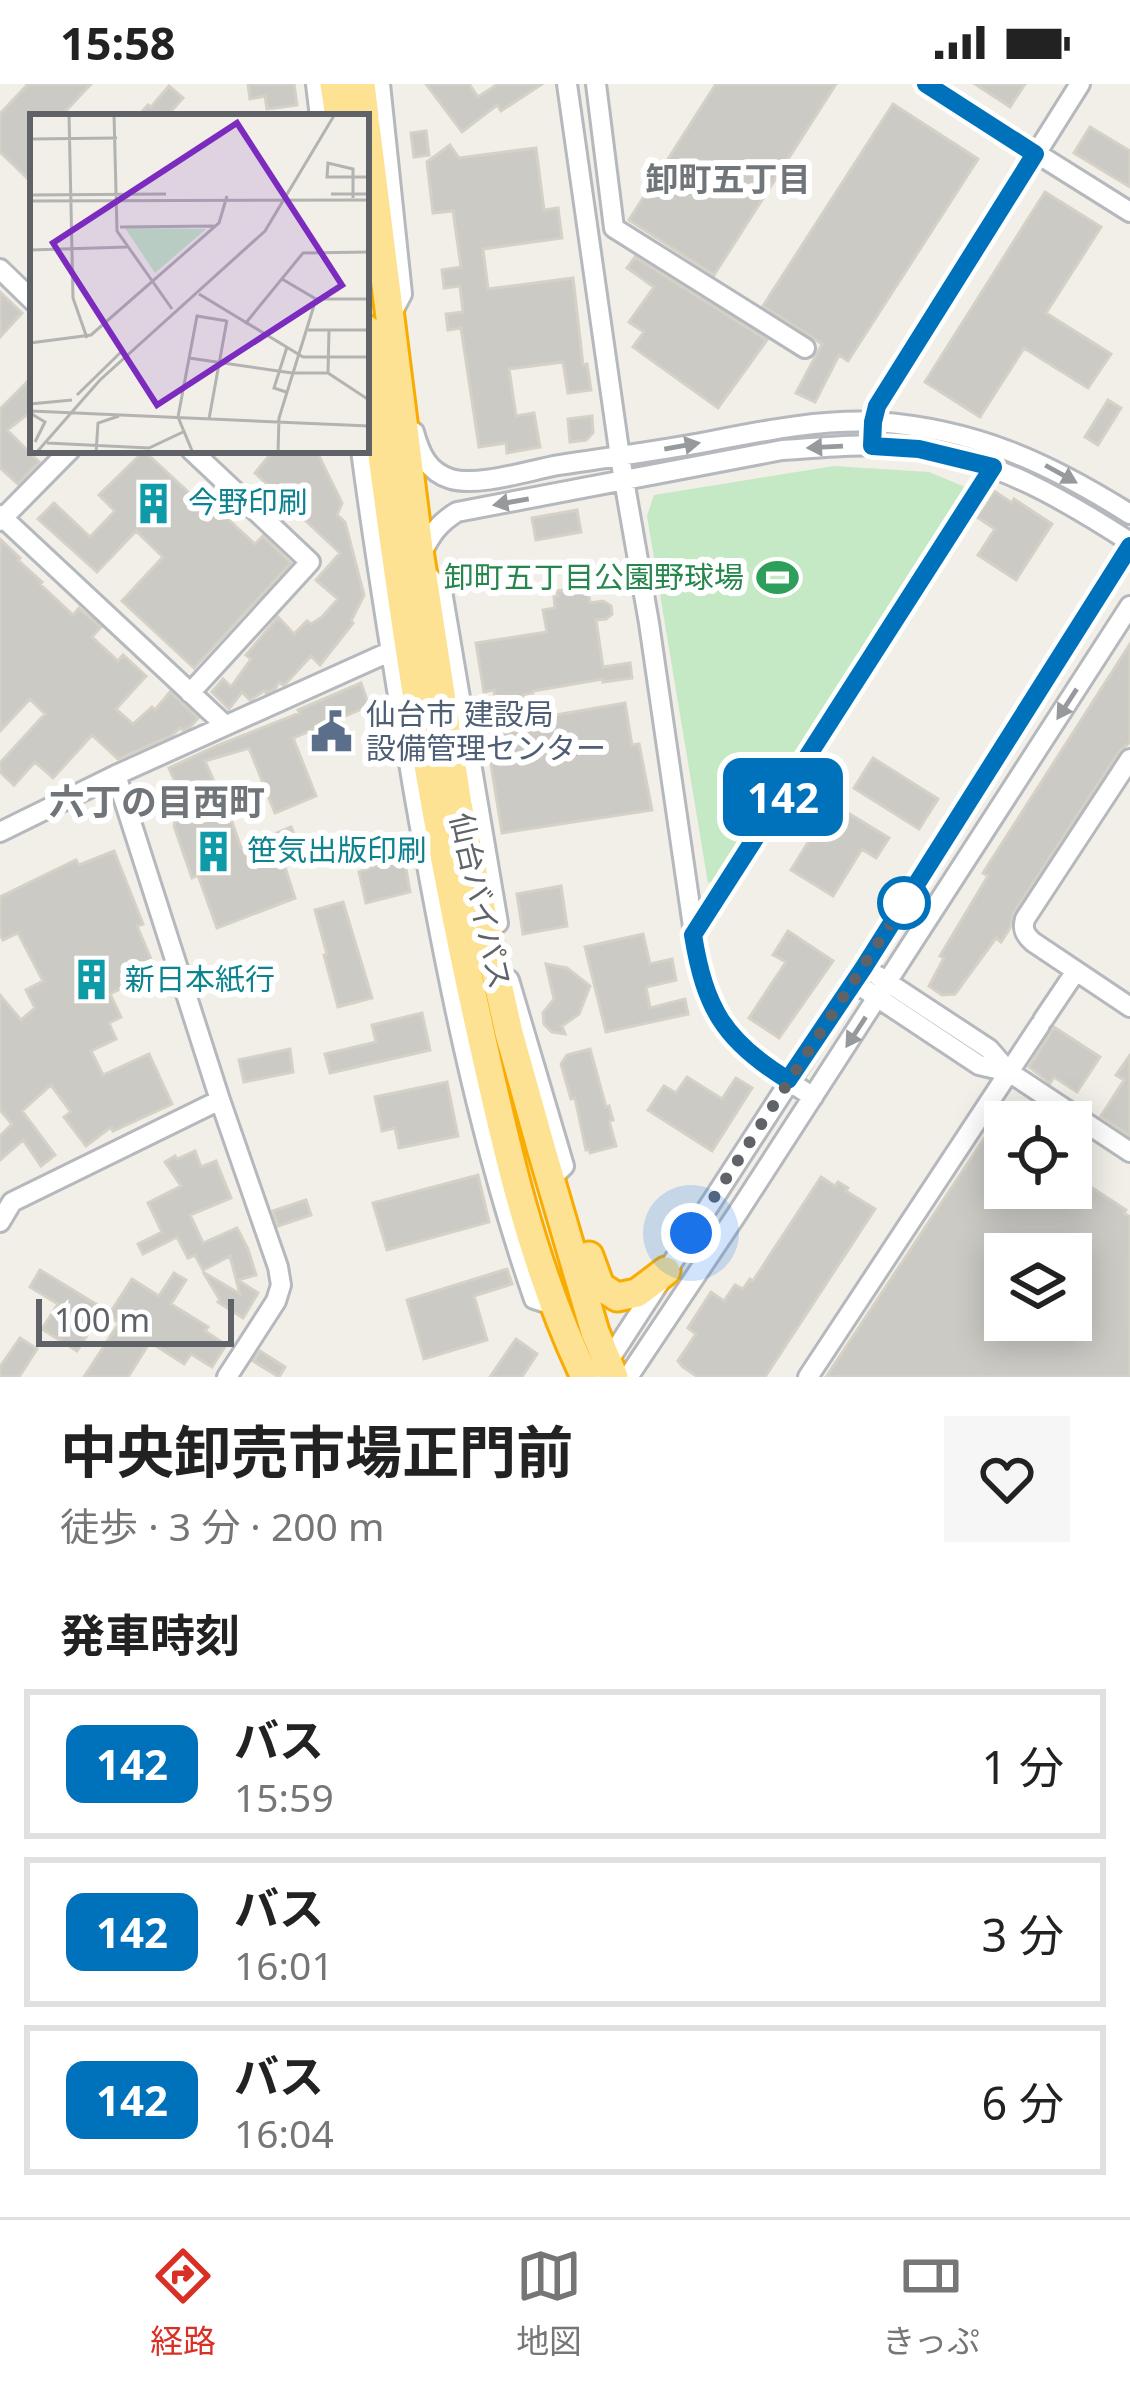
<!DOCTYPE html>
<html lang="ja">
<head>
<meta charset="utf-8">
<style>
	body { margin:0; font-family:"Noto Sans","Noto Sans JP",sans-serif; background:#f6f6f6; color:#222; height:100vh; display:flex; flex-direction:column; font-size:45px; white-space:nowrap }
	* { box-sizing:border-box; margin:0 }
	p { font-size:39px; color:#767676 }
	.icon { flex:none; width:66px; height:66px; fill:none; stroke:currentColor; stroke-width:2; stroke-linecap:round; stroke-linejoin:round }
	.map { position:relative; height:1293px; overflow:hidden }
	.drawer { display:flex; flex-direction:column; background:#fff; flex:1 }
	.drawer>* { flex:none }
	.badge { padding:0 24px; border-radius:18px; font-size:42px; line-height:78px }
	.controls { position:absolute; left:984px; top:1017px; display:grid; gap:24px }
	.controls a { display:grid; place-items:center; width:108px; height:108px; border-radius:0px; background:#fff; box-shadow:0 6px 30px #0003; font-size:60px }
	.scale { position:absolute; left:36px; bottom:30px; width:198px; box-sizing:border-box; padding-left:12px; border:6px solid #5f6368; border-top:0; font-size:33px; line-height:42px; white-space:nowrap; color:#5f6368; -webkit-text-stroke:9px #fff; paint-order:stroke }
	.you { position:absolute; width:60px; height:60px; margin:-30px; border:9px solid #fff; border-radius:50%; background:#1a73e8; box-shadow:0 0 0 18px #1a73e833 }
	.map>.badge { position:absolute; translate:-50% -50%; box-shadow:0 0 0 6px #fff }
	h2 { padding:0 60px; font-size:45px; line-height:108px }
	.round { display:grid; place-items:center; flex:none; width:126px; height:126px; border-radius:0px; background:#f6f6f6 }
	.headline { display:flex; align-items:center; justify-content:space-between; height:204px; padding:0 60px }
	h1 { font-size:57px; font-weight:700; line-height:90px }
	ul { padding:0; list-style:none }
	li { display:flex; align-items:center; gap:36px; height:150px; margin:0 24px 18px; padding:0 36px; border:6px solid #e0e0e0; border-radius:0px }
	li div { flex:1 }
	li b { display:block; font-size:45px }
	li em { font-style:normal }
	li .badge { min-width:132px; font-weight:700; text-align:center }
	.status { display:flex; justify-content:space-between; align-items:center; height:84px; padding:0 60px; background:#fff; direction:ltr }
	.status svg { height:33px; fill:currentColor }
	.tabs { display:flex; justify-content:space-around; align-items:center; height:168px; border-top:3px solid #e0e0e0; background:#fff; font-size:33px; color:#767676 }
	.tabs a { display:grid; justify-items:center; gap:6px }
	.tabs .active { color:#d93025 }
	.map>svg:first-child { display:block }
	.green { fill:#c5e8c5 }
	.building { fill:#cccac5; stroke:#d6d1c6; stroke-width:3; fill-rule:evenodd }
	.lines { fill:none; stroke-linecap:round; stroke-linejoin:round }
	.minor-casing { stroke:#b5b8bc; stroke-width:24 }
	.highway-casing { stroke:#f9ab00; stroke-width:33 }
	.minor { stroke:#fff; stroke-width:18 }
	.highway { stroke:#fde293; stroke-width:27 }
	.oneway { fill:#979a9d }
	.line-casing { stroke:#fff; stroke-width:27 }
	.line { stroke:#0072bc; stroke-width:18 }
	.walk { stroke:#5f6368; stroke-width:12; stroke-dasharray:0 21.6 }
	.stop-dot { fill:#fff; stroke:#0072bc; stroke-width:6 }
	.labels { text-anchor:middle; stroke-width:12; stroke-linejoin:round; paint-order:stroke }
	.culture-label { font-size:30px; fill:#0d838f; stroke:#fff; text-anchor:start }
	.leisure-label { font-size:30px; fill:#27864d; stroke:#fff; text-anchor:end }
	.service-label { font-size:30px; fill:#4e5e75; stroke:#fff; text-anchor:start }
	.street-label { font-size:30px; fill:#5f6368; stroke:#fff }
	.neighbourhood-label { font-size:33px; font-weight:bold; fill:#70757a; stroke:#fff }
	.quarter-label { font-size:36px; font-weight:bold; fill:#70757a; stroke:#fff }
	.inset-road { fill:none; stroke:#b3b3b1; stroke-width:3 }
	.view { fill:#7b2cbf; fill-opacity:0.15; stroke:#7b2cbf; stroke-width:6 }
	.inset-edge { fill:none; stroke:#5f6368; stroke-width:6 }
</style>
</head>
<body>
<div class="status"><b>15:58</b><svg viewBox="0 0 49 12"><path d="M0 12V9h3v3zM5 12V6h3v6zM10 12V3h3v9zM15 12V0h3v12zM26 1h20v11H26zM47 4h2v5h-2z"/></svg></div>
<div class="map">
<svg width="1130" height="1293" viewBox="0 0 1130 1293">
	<rect width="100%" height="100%" fill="#f1efe8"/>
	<path class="green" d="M834,382L929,388L970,405L722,795L708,799L647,432L654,411Z"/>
	<path class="building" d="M28,0H91L60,33H33V88L27,94L0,68V30Z
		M248,0H294L297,21L267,25L265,12L250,15Z
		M426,0H469L478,13L498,0H542L501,27L497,21L462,48Z
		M716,0H836L714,191L629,136Z
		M975,0H1025L1010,23Z
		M169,2L183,14L166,33H137L148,21L151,23Z
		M893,20L978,75L848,277L839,271L815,318L796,309L822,260L763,222Z
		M1090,43L1130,67V103L1074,69Z
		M426,47L429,71L414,73L411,49Z
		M450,61L459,74L536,64L544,126L558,124L562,154L483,165L488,205L573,194L583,281L587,280L591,306L568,309L563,278L509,285L516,332L534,329L540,363L507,369L506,359L479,363L461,244L448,246L446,230L463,228L460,202L444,204L442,186L461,183L453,127L433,129L427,78Z
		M1045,108L1101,143L1046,229L1111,270L1088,304L1024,264L980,333L925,298Z
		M635,173L767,256L718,324L633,263L644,248L629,238L654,203L627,184Z
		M0,208L22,229L0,253Z
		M33,292V335L28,330L7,346L39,378L18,400L0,384V325Z
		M1108,316L1121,324L1098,361L1085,353Z
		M592,332L593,349L586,356L570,358L568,335Z
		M274,366H316L342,419L337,431L345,438L364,511L351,537L353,539L320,581L311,572L286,599L283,601L279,598L275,605L266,609L264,607L250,616L242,608L229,625L212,608L223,595L231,603L251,575L246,571L278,533L294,550L307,537L311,540L322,533L338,515L316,496L340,469L255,389Z
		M144,367L213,431L218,426L255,460L263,452L291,479L194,584L122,517L163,473L136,447L97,488L38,435L54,419L90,453L115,427L99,411Z
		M994,407L1012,419L1014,415L1052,440L1016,496L978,471L995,445L977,433Z
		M577,426L581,448L536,456L532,434Z
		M0,455L20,474L18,476L42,498L40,500L73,531L79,524L101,543L92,553L118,577L123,571L146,592L116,625L133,640L152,623L155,626L170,608L198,634L190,643L183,646L180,644L172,651L118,675L92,651L53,694L35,678L14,701L0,688V679L45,630L30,615L0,647Z
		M587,502L590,519L603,517L611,522L612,530L606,535L596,536L603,583L630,579L632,594L603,598V595L533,607V609L523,611L527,636L625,619L632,661L639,660L652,726L502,749L485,643L508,639L504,614L495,616L494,606L484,608L476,559L547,548L543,526L555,524L554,513L558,512L557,507Z
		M1130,560V658L1119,668L1014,828L1010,844L1001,858L996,854L955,910L942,911L929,902L944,874L940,872L988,792L983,789Z
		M361,599L369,622L293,654L316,712L275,729L249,664L205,677L220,711L223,712L241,764L291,743L299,762L281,771L295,814L217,844L198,791L192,794L174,742L178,726L186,722L169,684L219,661L300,629L298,626Z
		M873,674L938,715L919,745L854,704Z
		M822,713L889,754L876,774L862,765L833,812L791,786L820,739L810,732Z
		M114,767L143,840L137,842L156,887L110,910L121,933L109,939L116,955L91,967L103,991L149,970L172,1020L113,1047L111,1043L86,1062L64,1033L71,1028L51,1001L22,1027L55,1071L41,1082L23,1056L0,1076V1052L12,1040L0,1026V911L21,936L35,924L26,906L43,897L18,849L3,856L0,850V813L76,776L79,781Z
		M399,767L405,779L410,808L366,819L359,788L380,780L378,776Z
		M561,802L567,842L523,850L517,810Z
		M343,818L372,914L338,923L324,871L327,870L315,826Z
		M788,847L833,877L779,954L749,934L786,878L773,871Z
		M643,850L650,880L672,875L676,896L646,903L650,924L685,915L688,930L606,948L585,863Z
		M546,880L567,884L590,902L579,930L562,942L565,950L552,948L544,940L543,929L554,915Z
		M422,929L430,966L330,989L325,970L376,958L372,941Z
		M1054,943L1100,973L1077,1008L1054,993L1050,999L1029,983Z
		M290,965L293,988L244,998L239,976Z
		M590,965L606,1023L609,1022L613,1036L609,1037L616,1062L590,1069L589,1065L586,1066L575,1014L571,1015L561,980L567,971Z
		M1130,971V1052L1101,1032L1124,996L1116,991Z
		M687,993L722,1015L736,994L752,1004L712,1067L648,1026L664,1002L676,1009Z
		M447,998L458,1052L399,1064L395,1044L382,1047L375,1013Z
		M1005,1023L1027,1038H1005V1104H1071V1090L1126,1126L1124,1129L1130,1133V1293H826ZM1005,1170H1071V1236H1005Z
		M195,1067L201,1083L216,1077L231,1114L190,1131L203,1159L237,1144L248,1165L256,1191L238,1196L258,1209L243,1234L218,1218L220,1216L203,1188L240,1210L230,1172L203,1186L195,1171L188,1174L177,1153L143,1170L138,1160L162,1148L148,1119L181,1102L165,1078L175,1072L177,1075Z
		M478,1091L489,1138L387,1166L373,1119Z
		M821,1093L835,1102L838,1098L848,1104L846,1107L875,1125L765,1293H698L683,1283L678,1277L696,1250L688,1244L711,1208L724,1217L735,1201L743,1205L750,1195L753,1197Z
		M306,1116L311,1131L278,1142L273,1127Z
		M507,1185L512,1200L474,1212L487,1256L424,1275L407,1216Z
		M40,1186L104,1225L77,1267L42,1245L58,1220L30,1203Z
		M174,1189L186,1196L171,1220L208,1243L205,1247L226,1261L212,1283L191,1270L184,1280L150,1258L128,1293H84L119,1239L108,1232L132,1195L159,1212Z
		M20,1254L37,1265L19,1293H0V1283Z
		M516,1255L537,1270L522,1293H490Z
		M260,1267L285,1283L279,1293L253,1277Z"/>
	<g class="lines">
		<defs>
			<path id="minor" d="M316,0L320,33
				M380,0L402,210L391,231
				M567,0L620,373L649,539L699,884C718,955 756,975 813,1013
				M596,0L614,144L805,264
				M926,0L1130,128
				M0,185L33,217
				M873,345L877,322L1080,0
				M414,348C420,370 428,388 451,395C479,403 530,386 559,381C605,374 650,368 695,360C754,349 815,335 876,338C975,345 1047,378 1130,430
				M361,366C376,481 395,595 414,709C444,880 477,1051 534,1215L556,1222
				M0,431L225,641
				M0,437L70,366
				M422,469C431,450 439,439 457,428L782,366C828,363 875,358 921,365C999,377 1065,416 1130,458
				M425,488L442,507L498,839
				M190,609L310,478L191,366
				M1130,675L1025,835C1022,845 1025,851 1033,858L1130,923
				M116,691L220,1016L278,1183L281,1201L276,1217L227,1293
				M0,748L116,691L398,564
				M693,851L993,383
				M878,892L989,965L1009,988L1130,1068
				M509,896L564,1082L550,1096
				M854,898L979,981L1009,988
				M1043,936L1076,887
				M0,1138L12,1118L220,1016
				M598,1293L873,869L1130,461
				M628,1293L737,1130L1130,522
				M808,1293L1040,941"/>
			<path id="highway" d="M334,0L339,33
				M361,0L365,33
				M366,42L420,473L458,721L509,949L542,1067L595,1248L614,1293
				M366,245C394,474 426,702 476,928C503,1051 530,1178 585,1293
				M589,1172L600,1202L617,1213L637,1209L666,1187"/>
		</defs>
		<use href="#minor" class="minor-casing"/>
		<use href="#highway" class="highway-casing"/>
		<use href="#minor" class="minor"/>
		<use href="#highway" class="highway"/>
	</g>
	<defs><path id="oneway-solid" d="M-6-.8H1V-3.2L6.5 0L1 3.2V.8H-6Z" transform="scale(3)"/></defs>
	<g class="oneway">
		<use href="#oneway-solid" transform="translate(682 362) rotate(-10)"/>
		<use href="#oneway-solid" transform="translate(825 363) rotate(177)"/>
		<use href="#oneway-solid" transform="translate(1061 390) rotate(29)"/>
		<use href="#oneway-solid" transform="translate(511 418) rotate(170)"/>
		<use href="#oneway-solid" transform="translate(1067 620) rotate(123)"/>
		<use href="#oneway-solid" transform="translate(856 948) rotate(123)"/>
	</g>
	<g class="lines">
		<defs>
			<path id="line" d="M926,0L1035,70L877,322L873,338L872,362L919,365L993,383L693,851C705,924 724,957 788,996L864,883L1130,462"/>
		</defs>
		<use href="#line" class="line-casing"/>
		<use href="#line" class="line"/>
		<path class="walk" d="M691,1149L904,819"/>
	</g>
	<defs>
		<symbol id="building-bare" viewBox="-9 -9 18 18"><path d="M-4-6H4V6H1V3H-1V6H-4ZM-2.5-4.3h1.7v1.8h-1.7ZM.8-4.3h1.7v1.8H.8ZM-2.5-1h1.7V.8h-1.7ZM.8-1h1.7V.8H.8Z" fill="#0f9aa8" stroke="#fff" stroke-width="2.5" paint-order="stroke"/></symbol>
		<symbol id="stadium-bare" viewBox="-9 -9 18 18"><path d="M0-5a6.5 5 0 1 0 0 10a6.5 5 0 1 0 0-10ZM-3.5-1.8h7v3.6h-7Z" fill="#2e9e5b" stroke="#fff" stroke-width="2.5" paint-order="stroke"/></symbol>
		<symbol id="civic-bare" viewBox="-9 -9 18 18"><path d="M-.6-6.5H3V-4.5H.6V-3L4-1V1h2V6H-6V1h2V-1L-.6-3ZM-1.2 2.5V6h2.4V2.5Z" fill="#5c6f8a" stroke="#fff" stroke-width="2.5" paint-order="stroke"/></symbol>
	</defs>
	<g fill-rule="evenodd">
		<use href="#building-bare" x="124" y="390" width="59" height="59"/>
		<use href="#stadium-bare" x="748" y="464" width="59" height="59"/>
		<use href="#civic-bare" x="302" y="618" width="59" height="59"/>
		<use href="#building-bare" x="184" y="738" width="59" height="59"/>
		<use href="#building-bare" x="62" y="866" width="59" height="59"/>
	</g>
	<circle class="stop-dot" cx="904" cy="819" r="24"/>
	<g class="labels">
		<g class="culture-label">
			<text x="188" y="429">今野印刷</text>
			<text x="247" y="777">笹気出版印刷</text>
			<text x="125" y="906">新日本紙行</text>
		</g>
		<g class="leisure-label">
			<text x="744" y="504">卸町五丁目公園野球場</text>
		</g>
		<g class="service-label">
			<text x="366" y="641">仙台市 建設局<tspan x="366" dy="34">設備管理センター</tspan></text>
		</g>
		<g class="street-label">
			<text transform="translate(480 817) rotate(77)" y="10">仙台バイパス</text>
		</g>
		<g class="neighbourhood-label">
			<text x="728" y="107">卸町五丁目</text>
		</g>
		<g class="quarter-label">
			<text x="157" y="731">六丁の目西町</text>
		</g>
	</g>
	<g transform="translate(30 30)">
		<rect width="339" height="339" fill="#f1efe8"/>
		<path d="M95,114L176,115L125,159Z" fill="#c5e8c5"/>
		<path class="inset-road" d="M39,0L43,184L57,224M84,0L87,117L142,195M0,25L87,24M301,80H339M0,81L136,80M323,84V55L298,49L297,63H339M0,87L339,86M90,113L184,112M0,136L97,133M252,165L286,185H339M169,180L273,243H339M215,210L273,139L339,138M278,216H339M0,229L61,221L189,109L197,82M159,244L262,259M264,259H298L339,286M298,259L299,216M256,278L244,274L257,233M47,281L92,237M0,290L42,286M1,297L339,312M0,299L15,308L5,328M179,305L197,206M17,329L119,334L153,318M6,339L70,266L235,117L305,0M66,339L68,309L89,302M163,339L148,303L167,202L197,207M248,339L249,304L286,185"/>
		<path class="view" d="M207,9L312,171L127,291L23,129Z"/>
		<rect width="339" height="339" class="inset-edge"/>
	</g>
</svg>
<div class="controls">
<a><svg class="icon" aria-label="locate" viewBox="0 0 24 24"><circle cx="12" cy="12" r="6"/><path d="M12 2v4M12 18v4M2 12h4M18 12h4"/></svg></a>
<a><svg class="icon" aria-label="layers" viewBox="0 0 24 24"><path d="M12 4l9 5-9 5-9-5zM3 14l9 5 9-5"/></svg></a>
</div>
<div class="scale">100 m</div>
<div class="you" style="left:691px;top:1149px"></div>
<b class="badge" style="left:783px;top:713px;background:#0072bc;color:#fff">142</b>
</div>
<section class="drawer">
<div class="headline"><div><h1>中央卸売市場正門前</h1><p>徒歩 · 3 分 · 200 m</p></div><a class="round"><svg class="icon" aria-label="heart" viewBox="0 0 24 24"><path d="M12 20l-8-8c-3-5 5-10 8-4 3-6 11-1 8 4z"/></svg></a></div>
<h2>発車時刻</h2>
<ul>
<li><span class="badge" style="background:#0072bc;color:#fff">142</span><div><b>バス</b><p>15:59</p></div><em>1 分</em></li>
<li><span class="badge" style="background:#0072bc;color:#fff">142</span><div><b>バス</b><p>16:01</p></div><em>3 分</em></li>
<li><span class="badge" style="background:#0072bc;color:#fff">142</span><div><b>バス</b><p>16:04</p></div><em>6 分</em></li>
</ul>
</section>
<nav class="tabs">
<a class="active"><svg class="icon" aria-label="directions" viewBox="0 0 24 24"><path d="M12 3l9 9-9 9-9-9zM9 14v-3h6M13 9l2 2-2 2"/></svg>経路</a>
<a><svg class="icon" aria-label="map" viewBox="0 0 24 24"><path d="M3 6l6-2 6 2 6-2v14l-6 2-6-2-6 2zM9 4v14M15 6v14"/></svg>地図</a>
<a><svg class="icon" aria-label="tickets" viewBox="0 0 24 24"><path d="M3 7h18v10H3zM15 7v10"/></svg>きっぷ</a>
</nav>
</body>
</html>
